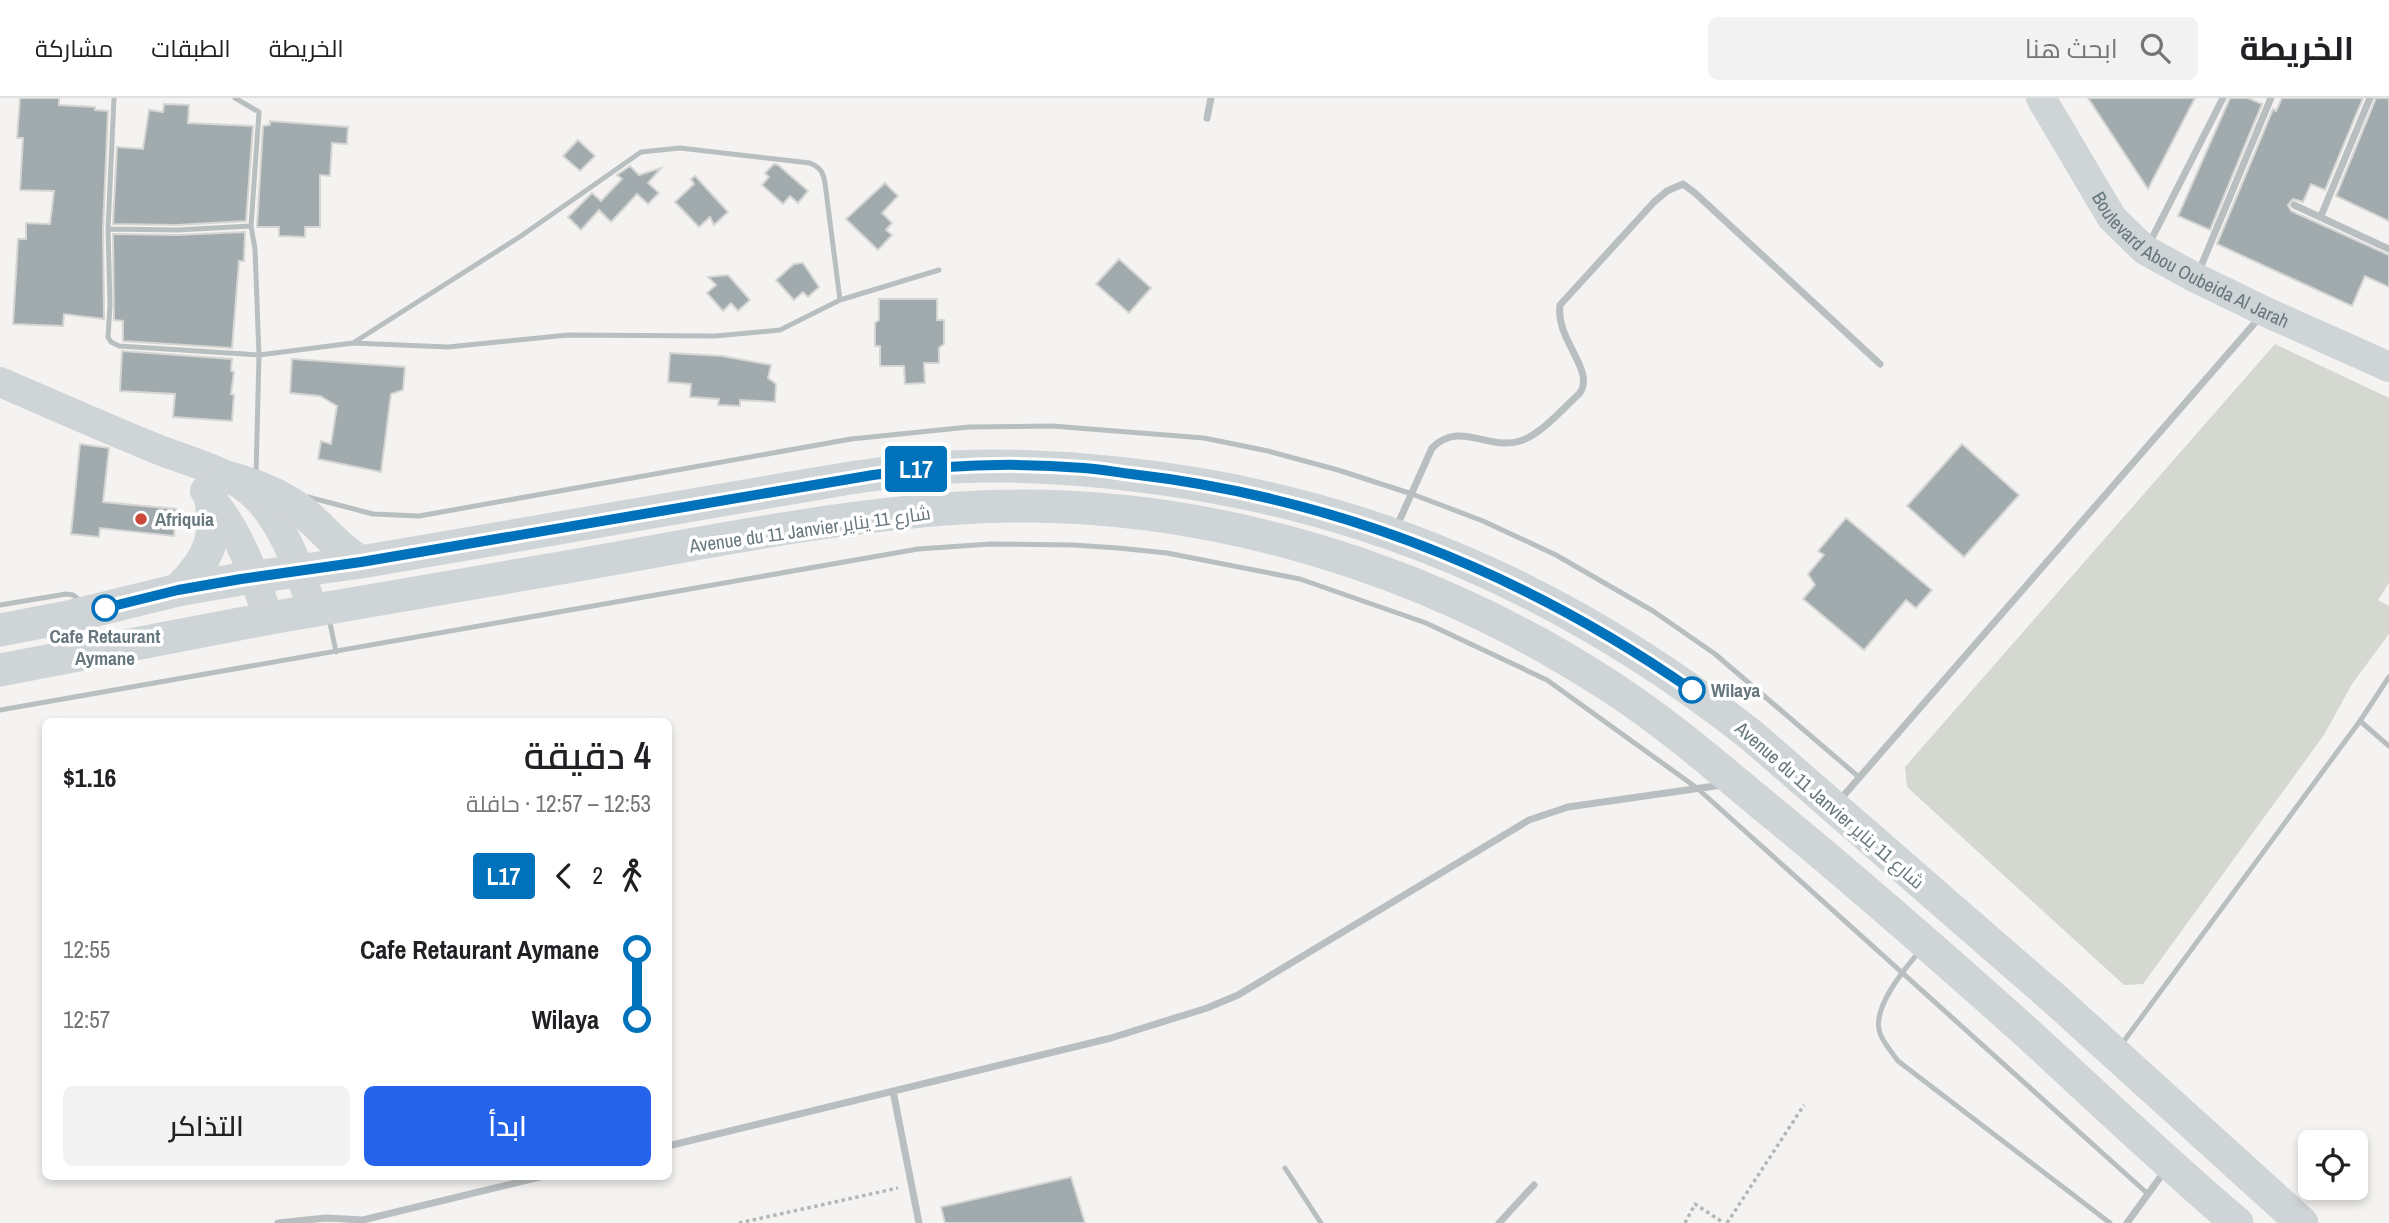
<!DOCTYPE html>
<html lang="ar">
<head>
<meta charset="utf-8">
<style>
	body { margin:0; font-family:"Archivo Narrow",Cairo,sans-serif; background:#f2f2f2; color:#202124; direction:rtl; height:100vh; display:flex; flex-direction:column; font-size:26px; white-space:nowrap }
	* { box-sizing:border-box; margin:0 }
	p { font-size:23px; color:#757577 }
	.icon { flex:none; width:38px; height:38px; fill:none; stroke:currentColor; stroke-width:2; stroke-linecap:round; stroke-linejoin:round }
	.map { position:relative; flex:1; overflow:hidden; direction:ltr }
	.drawer { position:absolute; left:42px; top:620px; width:630px; height:462px; display:flex; flex-direction:column; background:#fff; border-radius:10px; box-shadow:0 4px 10px #0003; direction:rtl }
	.drawer>* { flex:none }
	.badge { padding:0 14px; border-radius:5px; font-size:24px; line-height:46px }
	.fabs { position:absolute; left:2298px; top:1032px; display:grid; gap:14px }
	.fabs a { display:grid; place-items:center; width:70px; height:70px; border-radius:10px; background:#fff; box-shadow:0 4px 10px #0003; font-size:35px }
	.map>.badge { position:absolute; translate:-50% -50%; box-shadow:0 0 0 4px #fff }
	.legs { display:flex; align-items:center; gap:10px; height:77px; padding:0 21px; font-size:23px }
	.legs p { margin-inline-start:auto }
	.summary { display:flex; align-items:center; justify-content:space-between; height:119px; padding:0 21px }
	h1 { font-size:38px; font-weight:600; line-height:52px }
	.primary-button { display:flex; gap:14px; margin-top:auto; padding:14px 21px }
	.primary-button a { flex:1; height:80px; border-radius:10px; background:#2563eb; color:#fff; font-size:28px; font-weight:600; line-height:80px; text-align:center }
	.primary-button a+a { background:#f2f2f2; color:#202124 }
	ul { padding:0 21px; list-style:none }
	li { display:flex; align-items:center; gap:24px; height:70px; font-size:26px }
	li i { display:grid; place-items:center; width:10px; height:100%; margin:0 9px; background:currentColor }
	li i::after { content:''; width:18px; height:18px; margin:-9px; border:5px solid; border-radius:50%; background:#fff }
	li p { margin-inline-start:auto }
	li:first-child i { background:linear-gradient(#0000 50%,currentColor 0) }
	li:last-child i { background:linear-gradient(currentColor 50%,#0000 0) }
	header { display:flex; align-items:center; gap:42px; box-sizing:border-box; height:98px; padding:0 35px; background:#fff; border-bottom:2px solid #e0e0e0 }
	header strong { font-size:33px }
	nav { display:flex; gap:38px; margin-inline-start:auto; font-size:24px }
	.search { width:490px; height:63px; background:#f2f2f2; display:flex; align-items:center; gap:18px; box-sizing:border-box; padding:0 24px; border-radius:10px; color:#757577; font-size:26px }
	.map>svg:first-child { display:block }
	.green { fill:#d4d8d0 }
	.building { fill:#a1aaad; stroke:#d5d5d3; stroke-width:2 }
	.lines { fill:none; stroke-linecap:round; stroke-linejoin:round }
	.path { stroke:#b3b7b8; stroke-width:3.5; stroke-dasharray:3.5 3.5; stroke-linecap:butt }
	.lane { stroke:#b9bec0; stroke-width:5 }
	.street { stroke:#b9bec0; stroke-width:7 }
	.secondary { stroke:#cfd4d6; stroke-width:30 }
	.primary { stroke:#cfd4d6; stroke-width:33 }
	.line-1-casing { stroke:#fff; stroke-width:16 }
	.line-1 { stroke:#0072bc; stroke-width:10 }
	.poi-dot { fill:#cb483a; stroke:#fff; stroke-width:2.5 }
	.stop-1-dot { fill:#fff; stroke:#0072bc; stroke-width:3.5 }
	.labels { text-anchor:middle; stroke-width:7; stroke-linejoin:round; paint-order:stroke }
	.street-label { font-size:19px; fill:#67777e; stroke:#fff }
	.poi-label { font-size:19px; font-weight:bold; fill:#67777e; stroke:#fff; text-anchor:start }
	.stop-label { font-size:19px; font-weight:bold; fill:#67777e; stroke:#fff }
</style>
</head>
<body>
<header>
<strong>الخريطة</strong>
<div class="search"><svg class="icon" aria-label="search" viewBox="0 0 24 24"><circle cx="10" cy="10" r="6"/><path d="M15 15l6 6"/></svg>ابحث هنا</div>
<nav><a>الخريطة</a><a>الطبقات</a><a>مشاركة</a></nav>
</header>
<div class="map">
<svg width="2389" height="1125" viewBox="0 0 2389 1125">
	<rect width="100%" height="100%" fill="#f4f3f1"/>
	<path class="green" d="M2275,246L2389,300V485L2378,502L2389,508V536L2352,586L2324,637L2143,886L2124,887L1907,689L1905,669Z"/>
	<path class="building" d="M20,0H59V7L95,9V12L108,13L103,131L104,221L64,216L63,228L13,226L18,141H26V125L50,126L54,93L20,92L23,40H17Z
		M2088,0H2195L2148,91Z
		M2230,0H2248L2262,6L2210,132L2178,118Z
		M2282,0H2363L2325,92L2311,86L2303,104L2293,101L2288,107L2291,113L2389,157V189L2365,178L2352,208L2217,146L2273,11L2276,13Z
		M2376,0H2389V123L2336,98Z
		M164,6L189,7L188,25L253,28L246,123L177,127L113,126L117,49L143,51L149,12L163,14Z
		M270,23L348,29L347,46L332,45L330,78L320,77V129H305V139L279,138V129H257L263,28L270,27Z
		M578,42L595,58L580,73L563,58Z
		M774,66L778,67L808,93L798,105L790,98L783,106L762,87L769,79L765,75Z
		M630,68L639,77L661,70L648,85L659,95L648,106L637,96L611,124L599,112L581,132L568,119L592,95L601,103L622,81L617,77Z
		M695,78L728,114L714,127L710,119L699,129L675,104L694,86L691,81Z
		M885,85L898,98L882,115L892,125L886,132L892,137L878,152L846,121Z
		M245,134L244,163H239L232,250L123,243V223L114,222L113,136L177,137Z
		M1119,161L1151,190L1129,215L1096,186Z
		M803,165L819,189L808,199L803,194L794,202L776,182L794,166Z
		M728,177L750,202L738,213L731,205L723,213L707,195L716,187L708,179Z
		M879,201H937V222H944V246L939,250V265H924L925,285L905,286L904,268H880V248H875V225L879,222Z
		M122,253L232,261L231,273L234,274L231,296L234,297L232,323L173,319L175,296L120,293Z
		M670,255L722,258L771,267L768,280L776,286L775,304L740,302V308L718,307L719,301L690,299L691,286L668,284Z
		M292,261L405,269L403,292L391,296L381,374L318,361L321,343L331,346L337,308L320,298L290,295Z
		M80,346L109,350L103,404L176,411L174,438L100,430L99,439L71,436Z
		M1962,346L2019,397L1964,459L1907,408Z
		M1846,420L1932,492L1916,510L1906,502L1864,552L1803,501L1815,487L1808,476L1824,457L1818,453Z
		M1071,1079L1085,1125H945L941,1109Z"/>
	<g class="lines">
		<path class="path" d="M739,1125L898,1090
			M1685,1125L1695,1106L1724,1125
			M1727,1125L1804,1007"/>
		<path class="lane" d="M114,0L108,131L110,207L108,239L111,244L119,248L259,257L353,245L448,249L568,237L715,238L780,232L840,202L939,172
			M235,0L259,14L251,128L255,151L259,257L256,377
			M108,131L177,132L251,128
			M353,245L521,138L641,54L680,50L810,65C821,70 823,74 825,85L840,202
			M308,399L373,416L419,418L851,341L969,329L1052,328L1204,340L1268,353L1338,372L1412,396L1483,423L1556,457L1653,513L1715,556L1860,680
			M0,507L66,496L73,497L82,504
			M329,520L336,554
			M0,612L918,451L991,446L1073,447L1118,450L1167,455L1300,481L1426,525L1547,582L1697,690L2148,1096
			M2360,623L2389,648
			M1920,853C1905,870 1871,911 1880,935C1883,945 1892,954 1898,963L2110,1125
			M2121,947L2360,623L2389,579
			M1285,1070L1321,1125"/>
		<path class="street" d="M1207,20L1211,0
			M2294,107L2389,151
			M2321,118L2370,0
			M2149,146L2223,0
			M2199,173L2271,0
			M1396,430L1432,350C1460,322 1487,353 1520,343C1542,336 1562,311 1579,296C1597,273 1555,242 1560,207L1654,104L1667,93L1683,86L1695,95L1880,266
			M1838,704L2260,219
			M893,993L919,1125
			M668,1048L1111,940L1207,910L1238,897L1529,722L1568,709L1722,687
			M278,1125L326,1120L363,1122L544,1078
			M1499,1125L1534,1087
			M2127,1125L2164,1074"/>
		<g class="secondary">
			<path id="s1" d="M2041,0L2112,120L2145,152L2196,180L2266,214L2389,269"/>
			<path d="M0,284C54,307 107,331 162,353C196,366 235,375 260,403C287,433 301,476 313,513"/>
			<path d="M205,393C238,430 254,474 268,521"/>
		</g>
		<path class="primary" d="M224,378C252,386 280,396 303,414C323,430 338,451 361,464
			M178,492C208,462 219,440 210,398
			M0,532L68,519L178,492L241,481L361,464L850,380C873,377 896,373 919,371C988,365 1056,368 1125,376C1362,402 1564,490 1751,637L2057,903L2302,1125
			M0,572C90,555 180,537 270,520C372,502 475,485 578,467C704,445 831,418 960,410C1188,395 1421,465 1611,589C1668,626 1717,669 1769,712C1856,783 1940,857 2024,932C2095,997 2164,1063 2237,1125"/>
	</g>
	<g class="lines">
		<defs>
			<path id="line-1" d="M105,510L178,492L241,481L361,464L873,377C942,367 1014,364 1084,370C1099,371 1115,374 1131,376C1337,400 1522,474 1692,592"/>
		</defs>
		<use href="#line-1" class="line-1-casing"/>
		<use href="#line-1" class="line-1"/>
	</g>
	<circle class="poi-dot" cx="141" cy="421" r="7"/>
	<g class="stop-1-dot">
		<circle cx="105" cy="510" r="12"/>
		<circle cx="1692" cy="592" r="12"/>
	</g>
	<g class="labels">
		<g class="street-label">
			<text dy="7" stroke="none"><textPath href="#s1" startOffset="228">Boulevard Abou Oubeida Al Jarah</textPath></text>
			<text transform="translate(810 431) rotate(-8)" y="7">Avenue du 11 Janvier شارع 11 يناير</text>
			<text transform="translate(1830 707) rotate(41)" y="7">Avenue du 11 Janvier شارع 11 يناير</text>
		</g>
		<g class="poi-label">
			<text x="155" y="428">Afriquia</text>
		</g>
		<g class="stop-label">
			<text x="105" y="545">Cafe Retaurant<tspan x="105" dy="22">Aymane</tspan></text>
			<text x="1711" y="599" text-anchor="start">Wilaya</text>
		</g>
	</g>
</svg>
<div class="fabs">
<a><svg class="icon" aria-label="locate" viewBox="0 0 24 24"><circle cx="12" cy="12" r="6"/><path d="M12 2v4M12 18v4M2 12h4M18 12h4"/></svg></a>
</div>
<b class="badge" style="left:916px;top:371px;background:#0072bc;color:#fff">L17</b>
<section class="drawer">
<div class="summary"><div><h1>4 دقيقة</h1><p>12:53 – 12:57 · حافلة</p></div><b>$1.16</b></div>
<div class="legs"><svg class="icon" aria-label="walk" viewBox="0 0 24 24"><circle cx="13" cy="4" r="2"/><path d="M13 8l-2 6 4 7M11 14l-3 7M7 12l3-4h3l4 4"/></svg>2<svg class="icon" aria-label="back" viewBox="0 0 24 24"><path d="M15 5l-7 7 7 7"/></svg><b class="badge" style="background:#0072bc;color:#fff">L17</b></div>
<ul>
<li><i style="color:#0072bc"></i><b>Cafe Retaurant Aymane</b><p>12:55</p></li>
<li><i style="color:#0072bc"></i><b>Wilaya</b><p>12:57</p></li>
</ul>
<div class="primary-button"><a>ابدأ</a><a>التذاكر</a></div>
</section>
</div>
</body>
</html>
